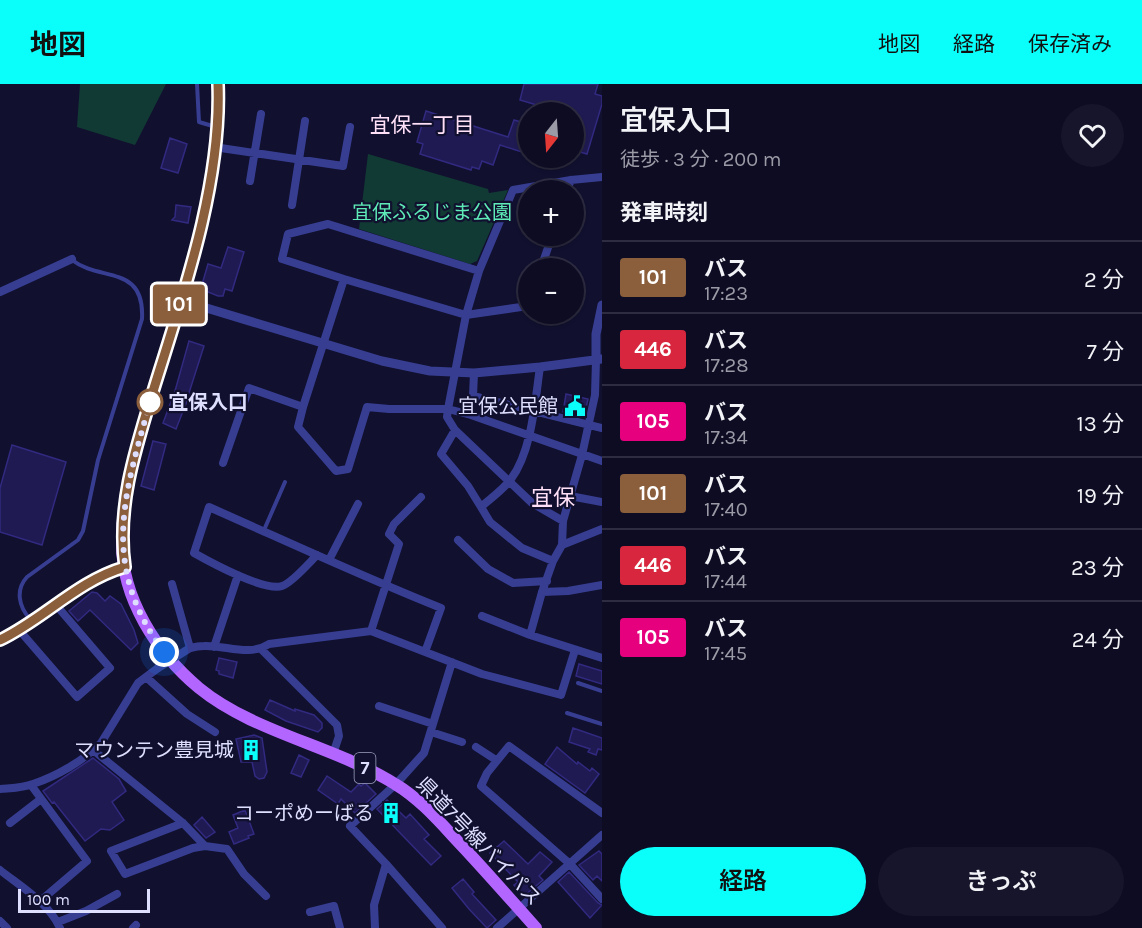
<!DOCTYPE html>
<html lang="ja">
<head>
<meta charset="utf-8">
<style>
	body { margin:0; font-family:Karla,"Noto Sans JP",sans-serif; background:#16152b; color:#f1f3f6; height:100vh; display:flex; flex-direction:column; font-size:22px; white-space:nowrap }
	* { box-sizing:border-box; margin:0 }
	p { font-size:20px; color:#9a9ba6 }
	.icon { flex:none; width:33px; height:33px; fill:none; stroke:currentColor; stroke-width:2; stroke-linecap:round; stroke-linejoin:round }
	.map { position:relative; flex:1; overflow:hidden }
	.panel { display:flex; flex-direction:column; background:#0d0c23; width:540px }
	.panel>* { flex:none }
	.badge { padding:0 12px; border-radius:4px; font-size:21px; line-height:39px }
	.needle { width:39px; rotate:197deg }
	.controls { position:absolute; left:518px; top:18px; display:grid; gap:12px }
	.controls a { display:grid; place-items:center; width:66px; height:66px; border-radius:50%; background:#0d0c23; box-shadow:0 2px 4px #0004,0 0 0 2px #2d2c41; font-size:30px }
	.scale { position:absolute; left:18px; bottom:15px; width:132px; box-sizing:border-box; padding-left:6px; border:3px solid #dedeff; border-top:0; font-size:16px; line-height:21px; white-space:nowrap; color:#dedeff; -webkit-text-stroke:4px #11102f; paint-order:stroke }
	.you { position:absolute; width:30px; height:30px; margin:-15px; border:4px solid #fff; border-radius:50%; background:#1a73e8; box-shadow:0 0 0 9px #1a73e833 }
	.map>.badge { position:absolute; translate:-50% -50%; box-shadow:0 0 0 3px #fff }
	h2 { padding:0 18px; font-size:22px; line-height:54px }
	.round { display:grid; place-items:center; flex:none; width:63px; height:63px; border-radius:32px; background:#16152b }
	.summary { display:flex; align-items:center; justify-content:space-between; height:102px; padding:0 18px }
	h1 { font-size:28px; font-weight:600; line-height:45px }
	.cta { display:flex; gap:12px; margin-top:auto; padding:12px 18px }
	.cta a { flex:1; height:69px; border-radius:36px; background:#0afffb; color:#111; font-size:24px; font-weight:600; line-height:69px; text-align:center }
	.cta a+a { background:#16152b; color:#f1f3f6 }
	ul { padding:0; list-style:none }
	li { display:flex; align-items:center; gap:18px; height:72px; padding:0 18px; border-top:2px solid #2d2c41 }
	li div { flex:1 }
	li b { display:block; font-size:22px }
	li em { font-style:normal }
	li .badge { min-width:66px; font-weight:700; text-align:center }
	header { display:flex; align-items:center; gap:36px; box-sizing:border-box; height:84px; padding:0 30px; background:#0afffb; color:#111 }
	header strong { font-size:28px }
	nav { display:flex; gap:33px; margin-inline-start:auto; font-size:21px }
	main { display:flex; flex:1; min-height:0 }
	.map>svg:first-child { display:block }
	.green { fill:#123a34 }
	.building { fill:#1f1a52; stroke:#312a80; stroke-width:1.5 }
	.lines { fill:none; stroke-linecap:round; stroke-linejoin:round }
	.service { stroke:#373e92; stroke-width:4 }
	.minor { stroke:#373e92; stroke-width:8 }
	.tertiary { stroke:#373e92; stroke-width:9 }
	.primary { stroke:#b365ff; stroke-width:12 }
	.minor-bridge { stroke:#373e92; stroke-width:8 }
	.line-casing { stroke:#fff; stroke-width:14 }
	.line { stroke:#8b5e3c; stroke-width:9 }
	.walk { stroke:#dedeff; stroke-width:6; stroke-dasharray:0 10.8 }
	.stop-dot { fill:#fff; stroke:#8b5e3c; stroke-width:3 }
	.labels { text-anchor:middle; stroke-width:4.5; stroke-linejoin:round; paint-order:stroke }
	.shield { fill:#11102f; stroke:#a0a0c1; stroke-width:1.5 }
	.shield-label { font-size:18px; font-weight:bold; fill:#dedeff }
	.park-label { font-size:20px; fill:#5eebb7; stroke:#11102f }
	.stop-label { font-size:20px; font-weight:bold; fill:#dedeff; stroke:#11102f; text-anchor:start }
	.poi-label { font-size:20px; fill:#dedeff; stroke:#11102f; text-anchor:end }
	.street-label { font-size:20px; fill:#dedeff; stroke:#11102f }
	.neighbourhood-label { font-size:21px; fill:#ffe0f7; stroke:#11102f }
	.quarter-label { font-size:22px; fill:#ffe0f7; stroke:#11102f }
</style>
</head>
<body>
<header>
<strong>地図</strong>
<nav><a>地図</a><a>経路</a><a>保存済み</a></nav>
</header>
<main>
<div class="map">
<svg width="602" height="844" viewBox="0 0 602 844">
	<rect width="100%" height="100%" fill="#11102f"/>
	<path class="green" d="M80,0H166L135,61L77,43Z
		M368,70L488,105L489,109L508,106L477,177L470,180L359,145Z"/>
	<path class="building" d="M524,0H598L595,10L602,12V20L587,70L573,66V50L578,34L573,32V28H560L520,16Z
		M426,27L508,53L514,36L528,40V70L500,61L493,81L482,77L479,85L472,83L471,86L420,70L423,60L417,58Z
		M170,54L187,60L178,89L161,84Z
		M176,121L191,123L188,139L172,136L175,133Z
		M228,163L244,168L232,207L225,205L223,212H218L208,208L203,197L208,180L221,184Z
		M189,257L204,262L188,312H189L176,345L163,339L175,307Z
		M566,310L588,315L584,333L563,328Z
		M153,357L166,360L154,406L141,402Z
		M12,361L66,378L42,461L0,448V404Z
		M92,508L97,509L105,517L110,512L121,520L134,546L138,559L131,566L90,526L78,537L69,527Z
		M219,574L237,578L233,594L219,590V587L216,586Z
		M579,580L602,587V600L576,592Z
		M270,616L295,627V625L314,631L322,639V644L318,648L286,637L265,626Z
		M573,644L602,654V666L598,665L596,671L588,668L590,665L569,658Z
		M254,651L262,654L267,688L264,694L259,695L255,692L252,678H241L236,655Z
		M557,663L577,680L578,678L590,687L592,684L599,690L585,709L545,680Z
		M299,671L309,676L301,693L291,689Z
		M93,674L119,695L126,707L112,718L124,736L110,746L101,745L85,757L54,718L52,719L43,707Z
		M327,692L351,708L359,700L361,702L365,699L376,710L355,729L341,715L338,720L318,706Z
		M387,716L406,734L410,730L429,751L424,755L441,772L431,781L377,725Z
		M245,726L254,750L248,752L249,754L234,760L229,748L238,744L233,731Z
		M202,733L215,748L206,754L194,741Z
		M504,757L528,780L540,768L552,778L539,792L543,796L524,812L514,801L518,798L490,769Z
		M599,767L602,770V797L597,792L593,796L579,781Z
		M569,788L598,819L602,821L590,834L558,798Z
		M463,795L474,808L472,810L496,836L487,844L469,825L452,804Z"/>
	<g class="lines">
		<path class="service" d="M197,0L199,38L216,43
			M264,446L285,398
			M30,535C19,523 15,506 27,493L78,456L83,447L98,376L142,235C145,180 100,198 72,176
			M578,599L602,607
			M567,629L602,640"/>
		<path class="minor" d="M214,63L343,82L350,43
			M250,97L261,30
			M567,106L571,96
			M292,121L305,37
			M541,184L552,152
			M479,187L328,140L288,150L282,175L344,195L466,231L528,222
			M344,195L303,323L298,343L336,387L348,385L367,323L389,325H448L471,331L602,377
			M0,208L72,175
			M540,283C535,317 532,367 511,395C503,406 491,414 481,423L490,438L522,464L553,477
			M474,289L473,312L602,344
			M455,346L441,370L468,402L481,423
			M223,379L249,304L303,323
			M570,412L602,418
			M563,437L532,419L455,346L447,333L448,325L466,231L479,187L513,106L571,96L602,93
			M458,456L488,485L513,499L547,497
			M562,461L602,445
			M317,471C309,479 292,499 282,502C265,508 210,478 194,469L209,423C286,457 363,493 441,524L425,568
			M329,476L358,420
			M172,500L190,564C194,563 199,562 204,562C226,561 249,573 269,560L371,547L482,590L561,611L575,566
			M542,508L568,507L602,501
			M482,532L530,551L602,574
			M20,547L77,613L110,584L56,521
			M371,547L399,460L389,450L394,440L421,413
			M530,551L542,508L553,477L562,461L563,437L582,371L595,311L596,276
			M214,563L238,491
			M261,565L337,641L339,652L333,670
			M146,593L187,630L215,648
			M379,622L433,640
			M431,648L462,658
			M476,663L496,676
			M93,666L183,739L205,762L227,765L244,790L266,812
			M31,701L87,777L39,818
			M0,705C10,704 23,704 33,700C57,692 83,677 101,659L138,599L158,584
			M602,729L509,662L487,689L481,702L570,780L602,815
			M10,739L41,715
			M183,739L111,767L125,790L193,764L205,762
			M386,780L442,844
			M0,786C20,802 49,819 60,844
			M310,828L334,822L340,844
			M0,837L7,844
			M58,838L86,827L117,810
			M133,844L136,841
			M375,844L374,821L386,780L350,742L396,700L424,669L452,578
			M497,844L602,751"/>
		<path class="tertiary" d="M180,216L382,277L430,287L474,289L540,283L602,275
			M596,276V250L602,221"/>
		<path class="primary" d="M218,0C222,100 184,206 155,301C140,352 122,404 122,457C121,514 157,569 199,604C254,649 335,662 395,700C422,716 443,742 465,765C489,791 513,818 536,844
			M0,556C44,535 77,497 125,483"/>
		<path class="minor-bridge" d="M158,584L190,564"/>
	</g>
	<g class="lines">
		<defs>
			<path id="line" d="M0,556C44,535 77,497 125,483C116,421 137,360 155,301C184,208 222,98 218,0"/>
		</defs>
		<use href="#line" class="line-casing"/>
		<use href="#line" class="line"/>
		<path class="walk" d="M150,318C125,409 99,481 164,568"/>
	</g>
	<defs>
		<symbol id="civic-bare" viewBox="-9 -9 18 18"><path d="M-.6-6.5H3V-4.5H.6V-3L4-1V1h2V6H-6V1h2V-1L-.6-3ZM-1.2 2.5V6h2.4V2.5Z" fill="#0afffb" stroke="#11102f" stroke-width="2.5" paint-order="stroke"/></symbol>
		<symbol id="building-bare" viewBox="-9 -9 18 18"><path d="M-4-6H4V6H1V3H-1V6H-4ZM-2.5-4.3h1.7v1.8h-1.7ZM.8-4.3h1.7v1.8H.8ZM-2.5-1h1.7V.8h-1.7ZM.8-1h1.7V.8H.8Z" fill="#0afffb" stroke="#11102f" stroke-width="2.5" paint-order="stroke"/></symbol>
	</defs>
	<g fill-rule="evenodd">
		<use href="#civic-bare" x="560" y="307" width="30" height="30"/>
		<use href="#building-bare" x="236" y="651" width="30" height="30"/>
		<use href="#building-bare" x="376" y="714" width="30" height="30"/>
	</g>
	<circle class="stop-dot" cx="150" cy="318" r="12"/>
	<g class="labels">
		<rect class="shield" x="354.5" y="669" width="21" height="30" rx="4.5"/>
		<g class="shield-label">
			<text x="365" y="690">7</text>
		</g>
		<g class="park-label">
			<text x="432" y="135">宜保ふるじま公園</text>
		</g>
		<g class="stop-label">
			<text x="168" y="325">宜保入口</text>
		</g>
		<g class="poi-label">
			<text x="558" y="329">宜保公民館</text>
			<text x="234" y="673">マウンテン豊見城</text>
			<text x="374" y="736">コーポめーばる</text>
		</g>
		<g class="street-label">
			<text transform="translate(479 757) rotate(46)" y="7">県道7号線バイパス</text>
		</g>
		<g class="neighbourhood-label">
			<text x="422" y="48">宜保一丁目</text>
		</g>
		<g class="quarter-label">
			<text x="553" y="421">宜保</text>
		</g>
	</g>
</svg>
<div class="controls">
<a><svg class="needle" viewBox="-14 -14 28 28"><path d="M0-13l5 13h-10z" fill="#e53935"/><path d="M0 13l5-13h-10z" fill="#9a9ba6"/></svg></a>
<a>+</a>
<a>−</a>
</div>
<div class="scale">100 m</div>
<div class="you" style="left:164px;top:568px"></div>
<b class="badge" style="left:179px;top:220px;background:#8b5e3c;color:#fff">101</b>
</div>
<section class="panel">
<div class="summary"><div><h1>宜保入口</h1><p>徒歩 · 3 分 · 200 m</p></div><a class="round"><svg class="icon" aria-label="heart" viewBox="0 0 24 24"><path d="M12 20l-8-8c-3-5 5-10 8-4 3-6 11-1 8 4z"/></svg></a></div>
<h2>発車時刻</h2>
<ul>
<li><span class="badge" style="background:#8b5e3c;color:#fff">101</span><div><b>バス</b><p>17:23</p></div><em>2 分</em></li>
<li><span class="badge" style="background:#d7263d;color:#fff">446</span><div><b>バス</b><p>17:28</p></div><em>7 分</em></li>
<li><span class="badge" style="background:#e6007e;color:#fff">105</span><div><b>バス</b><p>17:34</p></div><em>13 分</em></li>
<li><span class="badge" style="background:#8b5e3c;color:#fff">101</span><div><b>バス</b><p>17:40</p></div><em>19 分</em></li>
<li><span class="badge" style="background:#d7263d;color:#fff">446</span><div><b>バス</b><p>17:44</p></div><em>23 分</em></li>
<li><span class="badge" style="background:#e6007e;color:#fff">105</span><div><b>バス</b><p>17:45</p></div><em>24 分</em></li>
</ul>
<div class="cta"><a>経路</a><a>きっぷ</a></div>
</section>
</main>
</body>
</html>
